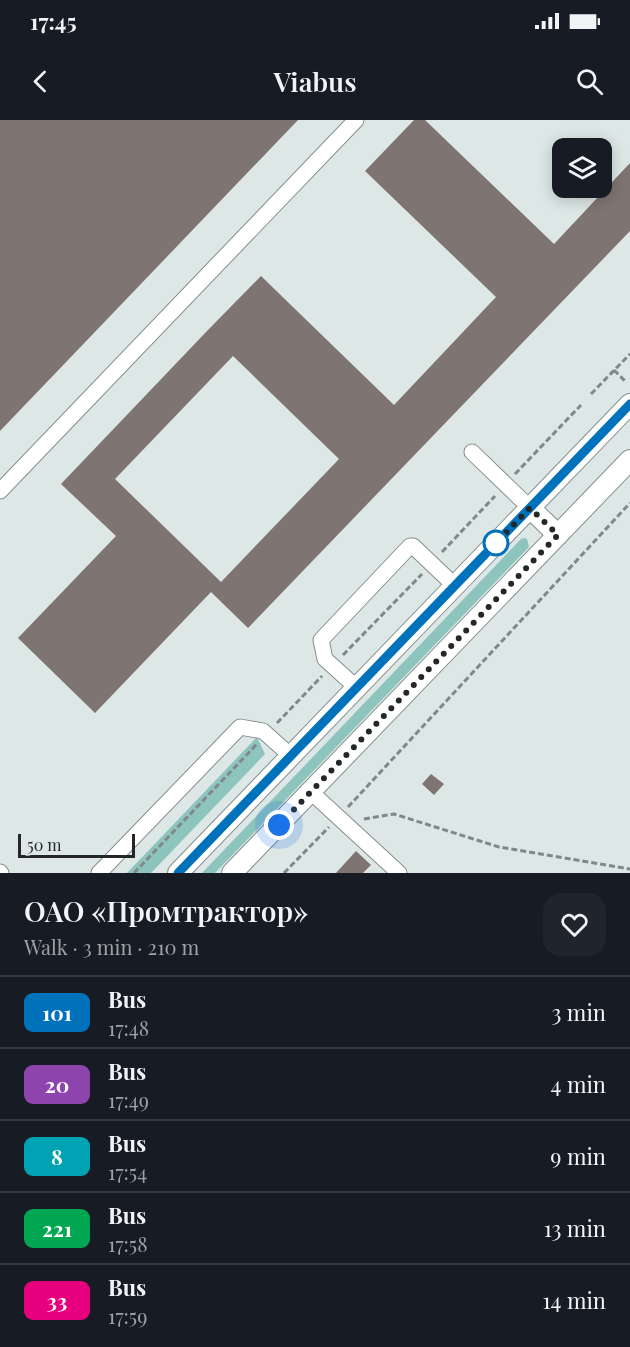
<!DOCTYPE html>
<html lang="en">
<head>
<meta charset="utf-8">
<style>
	body { margin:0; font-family:"Playfair Display",serif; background:#20242c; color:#f1f3f6; height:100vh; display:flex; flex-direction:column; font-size:22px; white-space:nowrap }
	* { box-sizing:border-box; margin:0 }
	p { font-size:20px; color:#9ea1a6 }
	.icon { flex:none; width:33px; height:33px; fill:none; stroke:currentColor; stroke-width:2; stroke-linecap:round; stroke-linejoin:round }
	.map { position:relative; height:753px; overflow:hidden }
	.sheet { display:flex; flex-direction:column; background:#171b24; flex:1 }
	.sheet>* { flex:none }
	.badge { padding:0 12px; border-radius:9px; font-size:21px; line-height:39px }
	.controls { position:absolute; left:552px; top:18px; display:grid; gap:12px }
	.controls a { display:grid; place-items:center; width:60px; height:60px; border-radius:12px; background:#171b24; box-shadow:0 3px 15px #0003; font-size:30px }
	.scale { position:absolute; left:18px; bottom:15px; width:117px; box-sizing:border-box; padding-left:6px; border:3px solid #232727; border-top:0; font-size:16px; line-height:21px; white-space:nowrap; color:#232727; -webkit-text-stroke:4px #dce7e6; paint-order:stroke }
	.you { position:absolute; width:30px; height:30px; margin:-15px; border:4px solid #fff; border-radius:50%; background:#1a73e8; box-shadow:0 0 0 9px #1a73e833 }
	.map>.badge { position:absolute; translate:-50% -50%; box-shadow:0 0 0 3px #fff }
	.round { display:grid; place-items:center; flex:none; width:63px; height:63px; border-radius:18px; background:#20242c }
	.overview { display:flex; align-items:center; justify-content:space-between; height:102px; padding:0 24px }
	h1 { font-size:28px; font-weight:600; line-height:45px }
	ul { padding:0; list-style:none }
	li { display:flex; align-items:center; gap:18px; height:72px; padding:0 24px; border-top:2px solid #363941 }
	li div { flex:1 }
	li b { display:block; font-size:22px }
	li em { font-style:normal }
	li .badge { min-width:66px; font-weight:700; text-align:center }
	.status { display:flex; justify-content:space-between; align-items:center; height:42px; padding:0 30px; background:#171b24; direction:ltr }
	.status svg { height:16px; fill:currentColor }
	header { display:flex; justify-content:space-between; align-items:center; height:78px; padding:0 24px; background:#171b24; font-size:27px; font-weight:600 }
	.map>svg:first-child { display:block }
	.green { fill:#8dc4bd }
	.building { fill:#7e7472; fill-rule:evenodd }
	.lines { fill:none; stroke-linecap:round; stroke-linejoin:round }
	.minor-casing { stroke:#848f8d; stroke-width:17 }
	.major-casing { stroke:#848f8d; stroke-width:22 }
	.path { stroke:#818988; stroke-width:3; stroke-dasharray:6 3; stroke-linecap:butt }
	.minor { stroke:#fff; stroke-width:15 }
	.major { stroke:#fff; stroke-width:20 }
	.line-casing { stroke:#fff; stroke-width:14 }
	.line { stroke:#0072bc; stroke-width:9 }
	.walk { stroke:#232727; stroke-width:6; stroke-dasharray:0 10.8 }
	.stop-dot { fill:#fff; stroke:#0072bc; stroke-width:3 }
</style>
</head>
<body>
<div class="status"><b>17:45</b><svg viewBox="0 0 49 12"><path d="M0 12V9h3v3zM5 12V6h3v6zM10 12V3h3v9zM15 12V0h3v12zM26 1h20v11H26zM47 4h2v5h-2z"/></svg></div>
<header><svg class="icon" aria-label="back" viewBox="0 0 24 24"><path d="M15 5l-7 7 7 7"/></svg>Viabus<svg class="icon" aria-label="search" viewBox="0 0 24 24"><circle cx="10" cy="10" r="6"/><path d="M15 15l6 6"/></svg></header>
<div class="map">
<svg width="630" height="753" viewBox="0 0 630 753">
	<rect width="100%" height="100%" fill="#dce7e6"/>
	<path class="green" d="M524,418L527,419L529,427L215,753H202L521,419Z
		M257,617L265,634L151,753H127Z"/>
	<path class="building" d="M0,0H298L0,311Z
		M414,0H425L554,124L630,43V111L248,508L211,472L95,593L18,518L116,416L61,364L207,211L261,156L394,285L496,177L365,51ZM233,236L339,339L221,462L115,359Z
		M431,654L444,664L434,675L422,664Z
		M356,731L371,745L363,753H336Z"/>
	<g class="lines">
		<defs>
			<path id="minor" d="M472,332L530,388
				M0,371L356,0
				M357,568L325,539L321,520L410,426H413L455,466
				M311,672L399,753
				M0,752L1,753
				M99,753L240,607L263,611L291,636"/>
			<path id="major" d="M530,388L558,415
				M178,753L630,284
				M232,753L630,340"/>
		</defs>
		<use href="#minor" class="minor-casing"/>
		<use href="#major" class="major-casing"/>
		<path class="path" d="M614,250L626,262
			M591,274L630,234
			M515,354L581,285
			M442,432L495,376
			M343,535L422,454
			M277,603L322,556
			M348,687L630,383
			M364,699L394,694L499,727L630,749
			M134,753L257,624
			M284,753L329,707"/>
		<use href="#minor" class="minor"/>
		<use href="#major" class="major"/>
	</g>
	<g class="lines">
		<defs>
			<path id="line" d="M178,753L630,284"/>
		</defs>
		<use href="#line" class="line-casing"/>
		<use href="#line" class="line"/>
		<path class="walk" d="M279,705L558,415L530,388L496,423"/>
	</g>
	<circle class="stop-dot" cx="496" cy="423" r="12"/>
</svg>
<div class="controls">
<a><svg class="icon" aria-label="layers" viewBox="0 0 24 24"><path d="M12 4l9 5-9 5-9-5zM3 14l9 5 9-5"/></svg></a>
</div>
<div class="scale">50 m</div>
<div class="you" style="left:279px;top:705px"></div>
</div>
<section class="sheet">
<div class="overview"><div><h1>ОАО «Промтрактор»</h1><p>Walk · 3 min · 210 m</p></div><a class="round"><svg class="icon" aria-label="heart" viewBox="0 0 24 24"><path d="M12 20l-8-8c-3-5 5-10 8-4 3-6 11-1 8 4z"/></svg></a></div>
<ul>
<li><span class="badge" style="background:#0072bc;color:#fff">101</span><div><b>Bus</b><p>17:48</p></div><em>3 min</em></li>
<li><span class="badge" style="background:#8e44ad;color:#fff">20</span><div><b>Bus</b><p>17:49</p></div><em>4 min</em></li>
<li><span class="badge" style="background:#00a3b4;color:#fff">8</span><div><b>Bus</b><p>17:54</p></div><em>9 min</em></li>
<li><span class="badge" style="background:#00a651;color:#fff">221</span><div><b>Bus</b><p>17:58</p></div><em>13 min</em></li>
<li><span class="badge" style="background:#e6007e;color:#fff">33</span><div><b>Bus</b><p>17:59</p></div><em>14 min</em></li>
</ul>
</section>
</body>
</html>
